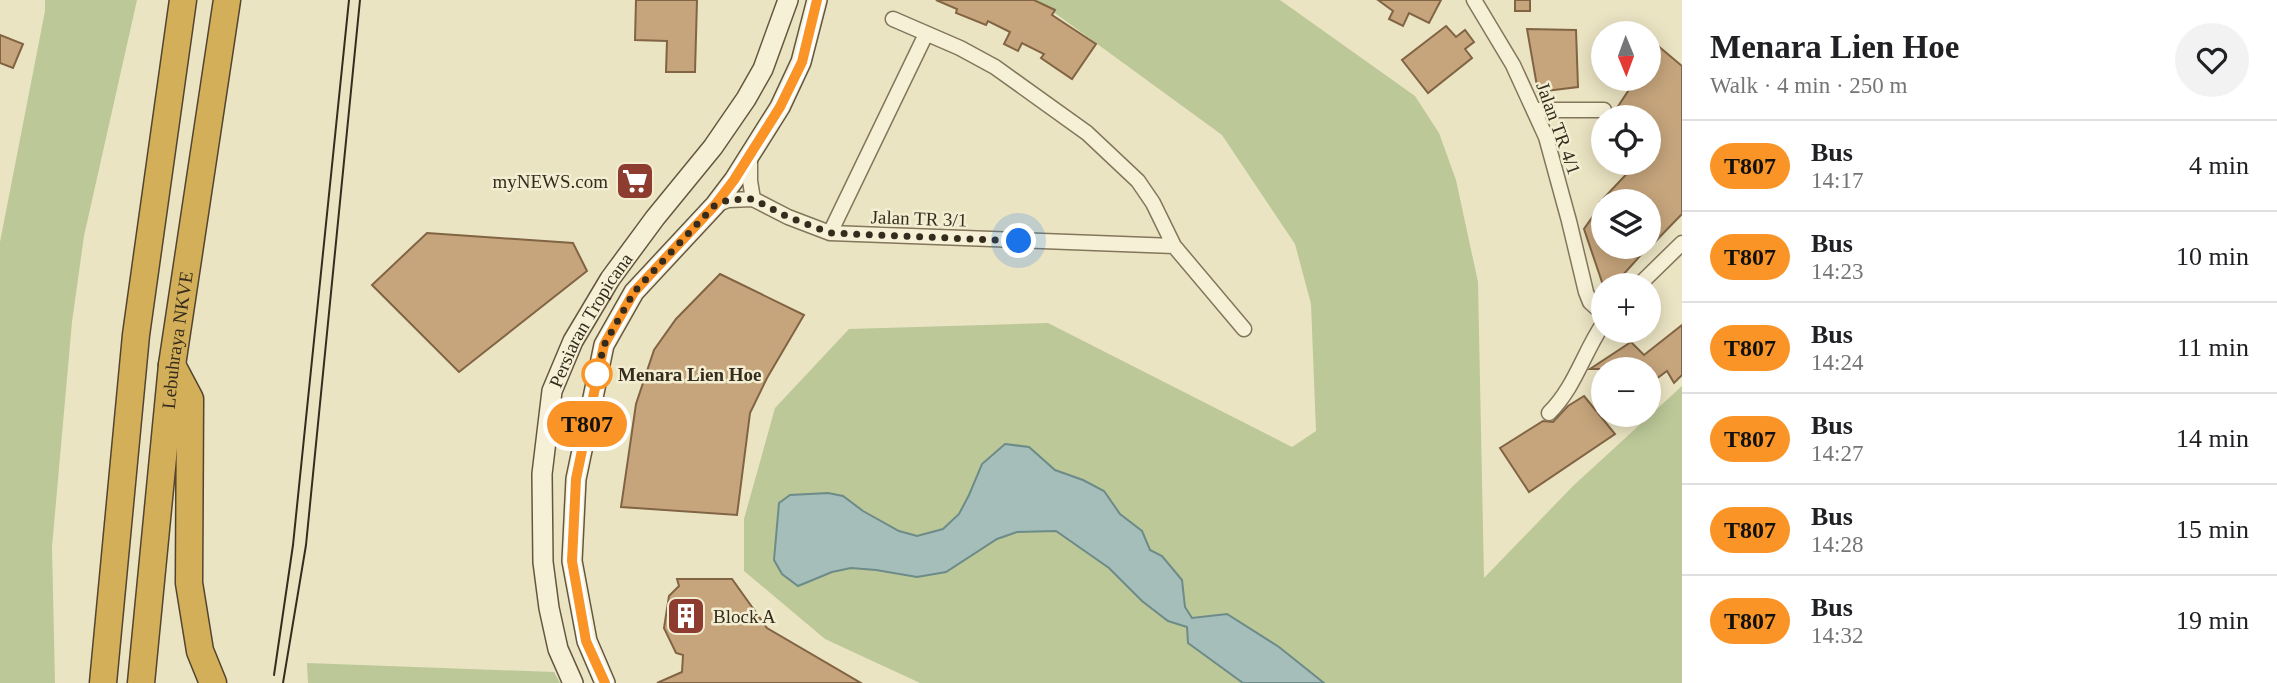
<!DOCTYPE html>
<html lang="en">
<head>
<meta charset="utf-8">
<style>
	body { margin:0; font-family:"Times New Roman",serif; background:#f2f2f2; color:#202124; height:100vh; display:flex; flex-direction:column; font-size:26px; white-space:nowrap }
	* { box-sizing:border-box; margin:0 }
	p { font-size:23px; color:#757577 }
	.icon { flex:none; width:38px; height:38px; fill:none; stroke:currentColor; stroke-width:2; stroke-linecap:round; stroke-linejoin:round }
	.map { position:relative; flex:1; overflow:hidden }
	.panel { display:flex; flex-direction:column; background:#fff; width:595px }
	.panel>* { flex:none }
	.badge { padding:0 14px; border-radius:23px; font-size:24px; line-height:46px }
	.needle { width:46px; rotate:179deg }
	.fabs { position:absolute; left:1591px; top:21px; display:grid; gap:14px }
	.fabs a { display:grid; place-items:center; width:70px; height:70px; border-radius:50%; background:#fff; box-shadow:0 4px 18px #0003; font-size:35px }
	.you { position:absolute; width:35px; height:35px; margin:-18px; border:5px solid #fff; border-radius:50%; background:#1a73e8; box-shadow:0 0 0 10px #1a73e833 }
	.map>.badge { position:absolute; translate:-50% -50%; box-shadow:0 0 0 4px #fff }
	.round { display:grid; place-items:center; flex:none; width:74px; height:74px; border-radius:37px; background:#f2f2f2 }
	.overview { display:flex; align-items:center; justify-content:space-between; height:119px; padding:0 28px }
	h1 { font-size:33px; font-weight:700; line-height:52px }
	ul { padding:0; list-style:none }
	li { display:flex; align-items:center; gap:21px; height:91px; padding:0 28px; border-top:2px solid #e0e0e0 }
	li div { flex:1 }
	li b { display:block; font-size:26px }
	li em { font-style:normal }
	li .badge { min-width:77px; font-weight:700; text-align:center }
	main { display:flex; flex:1; min-height:0 }
	.map>svg:first-child { display:block }
	.green { fill:#bcc898 }
	.water { fill:#a5beba; stroke:#6d8b88; stroke-width:2 }
	.building { fill:#c6a57c; stroke:#816443; stroke-width:2 }
	.lines { fill:none; stroke-linecap:round; stroke-linejoin:round }
	.minor-casing { stroke:#83765b; stroke-width:17 }
	.secondary-casing { stroke:#65573f; stroke-width:22 }
	.motorway-casing { stroke:#52442f; stroke-width:29 }
	.minor { stroke:#f6f1d6; stroke-width:14 }
	.secondary { stroke:#f6f1d6; stroke-width:19 }
	.motorway { stroke:#d4af5a; stroke-width:26 }
	.tram { stroke:#352c1e; stroke-width:2 }
	.line-casing { stroke:#fff; stroke-width:16 }
	.line { stroke:#fa9426; stroke-width:10 }
	.walk { stroke:#352c1e; stroke-width:7; stroke-dasharray:0 12.6 }
	.stop-dot { fill:#fff; stroke:#fa9426; stroke-width:3.5 }
	.labels { text-anchor:middle; stroke-width:5; stroke-linejoin:round; paint-order:stroke }
	.street-label { font-size:19px; fill:#352c1e; stroke:#f3eed2 }
	.poi-label { font-size:19px; fill:#352c1e; stroke:#f3eed2; text-anchor:end }
	.stop-label { font-size:19px; font-weight:bold; fill:#352c1e; stroke:#f3eed2; text-anchor:start }
</style>
</head>
<body>
<main>
<div class="map">
<svg width="1682" height="683" viewBox="0 0 1682 683">
	<rect width="100%" height="100%" fill="#ebe4c3"/>
	<path class="green" d="M45,0H137L84,236L72,322L52,547L55,683H0V242L45,11Z
		M1037,0H1280L1415,96L1439,133L1456,180L1478,282L1484,578L1573,486L1682,386V683H920L825,639L744,571V519L775,408L849,329L1048,323L1292,447L1316,431L1311,304L1295,244L1222,135Z
		M307,663L554,672L560,683H308Z"/>
	<path class="water" d="M1005,444L1029,447L1055,470L1083,480L1104,491L1120,514L1142,531L1150,550L1162,556L1182,580L1185,607L1192,618L1227,614L1279,647L1324,683H1243L1188,643L1187,627L1168,621L1142,601L1109,568L1056,531L1017,532L997,539L946,572L917,577L876,570L851,568L832,572L798,586L782,574L774,560L779,503L790,495L828,493L843,496L863,511L899,531L917,536L943,529L959,514L969,495L982,464Z"/>
	<path class="building" d="M636,0H697L695,72H666L667,41L635,40Z
		M936,0H1034L1055,10L1052,15L1096,44L1072,79L1041,58L1044,54L1022,43L1018,51L1004,44L1010,32L988,21L986,25L956,13L957,9Z
		M1378,0H1441L1429,23L1409,13L1403,26L1389,19L1393,11Z
		M1515,0H1530V11H1515Z
		M1446,26L1456,37L1465,30L1474,42L1465,49L1472,58L1428,93L1402,60Z
		M1527,29L1576,30L1578,87L1538,92Z
		M0,35L23,44L13,68L0,63Z
		M1657,45L1682,66V214L1648,249V247L1614,285H1603L1584,229L1603,202V247H1648V201H1601L1637,163H1648V117H1611L1636,79H1648V59Z
		M427,233L573,243L587,271L459,372L372,285Z
		M720,274L804,315L767,378L750,413L737,515L621,507L636,404L654,350L676,319Z
		M1682,325V375L1674,383L1667,371L1648,385V369H1590L1631,342L1644,355Z
		M1584,396L1615,434L1529,492L1500,448L1543,421L1553,422L1568,406Z
		M677,579H732L767,628L861,683H657L682,672L683,655L676,653L664,628L669,596L679,586Z"/>
	<g class="lines">
		<defs>
			<path id="minor" d="M1474,0L1513,65L1546,137L1569,221L1586,292L1590,302L1603,314
				M893,19L960,48L995,67L1087,133L1138,181L1153,203L1174,246L1244,329
				M1535,110H1604
				M750,156V181L753,199
				M716,205L728,200L753,199L788,217L830,233L1174,246
				M830,233L926,34
				M1639,285L1682,243
				M1549,413C1575,387 1583,354 1603,324"/>
			<g id="secondary">
				<path id="s1" d="M573,683L558,649L549,608L543,562L542,474L552,391L573,341L610,279L655,218L713,147L746,99L763,69L788,0"/>
				<path d="M605,683L587,641L572,561L576,479L604,345L634,292L715,205L734,180L780,107L801,62L817,0"/>
			</g>
			<g id="motorway">
				<path d="M172,365L190,399L189,583L200,651L213,683"/>
				<path d="M103,683L136,335L183,0"/>
				<path id="s2" d="M141,683L172,365L227,0"/>
			</g>
		</defs>
		<use href="#minor" class="minor-casing"/>
		<use href="#secondary" class="secondary-casing"/>
		<use href="#motorway" class="motorway-casing"/>
		<use href="#minor" class="minor"/>
		<use href="#secondary" class="secondary"/>
		<use href="#motorway" class="motorway"/>
		<path class="tram" d="M274,675L293,545L349,0
			M283,683L306,545L360,0"/>
	</g>
	<g class="lines">
		<defs>
			<path id="line" d="M605,683L586,641L572,561L576,479L604,345L634,292L715,205L734,180L780,107L802,62L817,0"/>
		</defs>
		<use href="#line" class="line-casing"/>
		<use href="#line" class="line"/>
		<path class="walk" d="M597,374L595,383L604,345L634,292L715,205L728,200L753,199L788,217L830,233L1019,241"/>
	</g>
	<defs>
		<symbol id="supermarket-square" viewBox="-11 -11 22 22"><rect x="-9" y="-9" width="18" height="18" rx="4" fill="#8e3c30" stroke="#f3eed2"/><path d="M-6-5.5h2.5l.6 2H6L4.5 2H-2.5L-4.4-4H-6ZM-1.5 3.2a1.3 1.3 0 1 0 .1 0ZM3 3.2a1.3 1.3 0 1 0 .1 0Z" fill="#fff"/></symbol>
		<symbol id="building-square" viewBox="-11 -11 22 22"><rect x="-9" y="-9" width="18" height="18" rx="4" fill="#8e3c30" stroke="#f3eed2"/><path d="M-4-6H4V6H1V3H-1V6H-4ZM-2.5-4.3h1.7v1.8h-1.7ZM.8-4.3h1.7v1.8H.8ZM-2.5-1h1.7V.8h-1.7ZM.8-1h1.7V.8H.8Z" fill="#fff"/></symbol>
	</defs>
	<g fill-rule="evenodd">
		<use href="#supermarket-square" x="613" y="159" width="44" height="44"/>
		<use href="#building-square" x="664" y="594" width="44" height="44"/>
	</g>
	<circle class="stop-dot" cx="597" cy="374" r="14"/>
	<g class="labels">
		<g class="street-label">
			<text transform="translate(1559 128) rotate(70)" y="7">Jalan TR 4/1</text>
			<text transform="translate(919 218) rotate(2)" y="7">Jalan TR 3/1</text>
			<text dy="7" stroke="none"><textPath href="#s1" startOffset="378">Persiaran Tropicana</textPath></text>
			<text dy="7" stroke="none"><textPath href="#s2" startOffset="345">Lebuhraya NKVE</textPath></text>
		</g>
		<g class="poi-label">
			<text x="608" y="188">myNEWS.com</text>
			<text x="713" y="623" text-anchor="start">Block A</text>
		</g>
		<g class="stop-label">
			<text x="618" y="381">Menara Lien Hoe</text>
		</g>
	</g>
</svg>
<div class="fabs">
<a><svg class="needle" viewBox="-14 -14 28 28"><path d="M0-13l5 13h-10z" fill="#e53935"/><path d="M0 13l5-13h-10z" fill="#757577"/></svg></a>
<a><svg class="icon" aria-label="locate" viewBox="0 0 24 24"><circle cx="12" cy="12" r="6"/><path d="M12 2v4M12 18v4M2 12h4M18 12h4"/></svg></a>
<a><svg class="icon" aria-label="layers" viewBox="0 0 24 24"><path d="M12 4l9 5-9 5-9-5zM3 14l9 5 9-5"/></svg></a>
<a>+</a>
<a>−</a>
</div>
<div class="you" style="left:1019px;top:241px"></div>
<b class="badge" style="left:587px;top:424px;background:#fa9426;color:#111">T807</b>
</div>
<section class="panel">
<div class="overview"><div><h1>Menara Lien Hoe</h1><p>Walk · 4 min · 250 m</p></div><a class="round"><svg class="icon" aria-label="heart" viewBox="0 0 24 24"><path d="M12 20l-8-8c-3-5 5-10 8-4 3-6 11-1 8 4z"/></svg></a></div>
<ul>
<li><span class="badge" style="background:#fa9426;color:#111">T807</span><div><b>Bus</b><p>14:17</p></div><em>4 min</em></li>
<li><span class="badge" style="background:#fa9426;color:#111">T807</span><div><b>Bus</b><p>14:23</p></div><em>10 min</em></li>
<li><span class="badge" style="background:#fa9426;color:#111">T807</span><div><b>Bus</b><p>14:24</p></div><em>11 min</em></li>
<li><span class="badge" style="background:#fa9426;color:#111">T807</span><div><b>Bus</b><p>14:27</p></div><em>14 min</em></li>
<li><span class="badge" style="background:#fa9426;color:#111">T807</span><div><b>Bus</b><p>14:28</p></div><em>15 min</em></li>
<li><span class="badge" style="background:#fa9426;color:#111">T807</span><div><b>Bus</b><p>14:32</p></div><em>19 min</em></li>
</ul>
</section>
</main>
</body>
</html>
